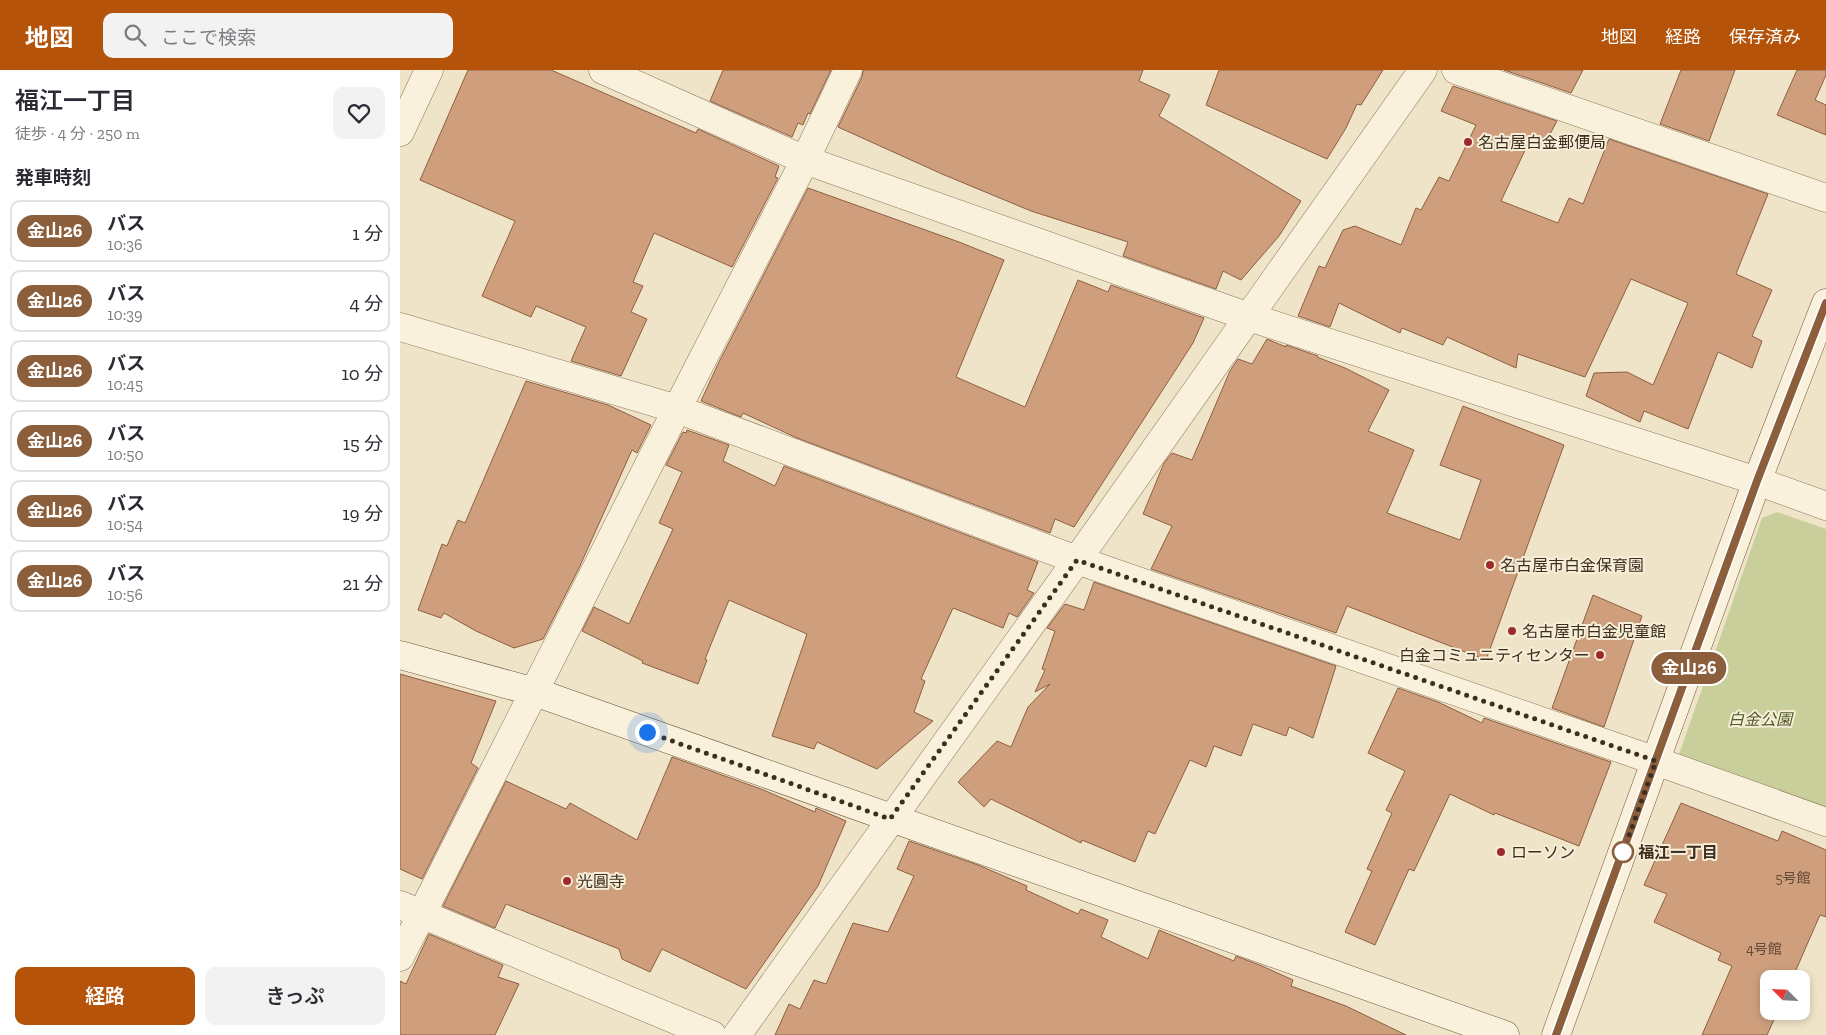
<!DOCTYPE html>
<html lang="ja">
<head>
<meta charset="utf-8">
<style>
	body { margin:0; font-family:"Zilla Slab","Noto Sans JP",serif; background:#f2f2f3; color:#2b2b33; height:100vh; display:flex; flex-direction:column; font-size:19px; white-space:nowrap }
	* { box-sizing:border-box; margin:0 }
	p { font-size:16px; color:#7c7c81 }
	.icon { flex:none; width:28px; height:28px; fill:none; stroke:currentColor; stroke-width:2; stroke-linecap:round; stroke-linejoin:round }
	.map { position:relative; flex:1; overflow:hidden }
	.side { display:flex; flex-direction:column; background:#fff; width:400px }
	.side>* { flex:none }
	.badge { padding:0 10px; border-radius:16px; font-size:18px; line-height:32px }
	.needle { width:32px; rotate:294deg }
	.fabs { position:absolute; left:1360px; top:900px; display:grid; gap:10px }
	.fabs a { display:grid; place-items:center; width:50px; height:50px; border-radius:10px; background:#fff; box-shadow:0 2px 8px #0003; font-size:25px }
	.you { position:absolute; width:25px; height:25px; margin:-12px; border:4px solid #fff; border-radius:50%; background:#1a73e8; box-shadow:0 0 0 8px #1a73e833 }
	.map>.badge { position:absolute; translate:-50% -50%; box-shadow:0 0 0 2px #fff }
	h2 { padding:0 15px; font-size:19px; line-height:45px }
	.round { display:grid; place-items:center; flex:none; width:52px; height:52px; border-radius:10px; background:#f2f2f3 }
	.head { display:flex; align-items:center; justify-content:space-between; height:85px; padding:0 15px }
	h1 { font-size:24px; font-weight:600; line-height:38px }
	.button { display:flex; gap:10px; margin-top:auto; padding:10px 15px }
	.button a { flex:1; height:58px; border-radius:10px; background:#b45309; color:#fff; font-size:20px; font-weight:600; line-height:58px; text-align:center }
	.button a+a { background:#f2f2f3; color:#2b2b33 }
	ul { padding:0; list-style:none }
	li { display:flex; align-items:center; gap:15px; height:62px; margin:0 10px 8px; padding:0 5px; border:2px solid #e1e1e2; border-radius:10px }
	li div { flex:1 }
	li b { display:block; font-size:19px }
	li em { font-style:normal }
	li .badge { min-width:55px; font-weight:700; text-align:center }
	header { display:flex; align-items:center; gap:30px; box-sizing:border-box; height:70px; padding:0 25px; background:#b45309; color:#fff }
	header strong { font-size:24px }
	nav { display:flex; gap:28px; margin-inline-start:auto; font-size:18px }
	.search { width:350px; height:45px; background:#f2f2f3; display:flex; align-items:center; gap:12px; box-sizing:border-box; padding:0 18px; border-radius:10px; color:#7c7c81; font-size:19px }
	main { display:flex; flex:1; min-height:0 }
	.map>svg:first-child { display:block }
	.green { fill:#c9cf9b }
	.building { fill:#cf9f7d; stroke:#8d5f41 }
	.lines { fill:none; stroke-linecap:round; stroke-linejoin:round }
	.street-casing { stroke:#8d765c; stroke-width:29 }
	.secondary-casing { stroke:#6f573f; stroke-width:29 }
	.street { stroke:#faf1dc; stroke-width:28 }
	.secondary { stroke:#faf1dc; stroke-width:28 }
	.line-casing { stroke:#fff; stroke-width:11 }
	.line { stroke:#8b5e3c; stroke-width:8 }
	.walk { stroke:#3d2e20; stroke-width:5; stroke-dasharray:0 9 }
	.poi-dot { fill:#9e2a2b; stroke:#f7eed8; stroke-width:2 }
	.stop-dot { fill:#fff; stroke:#8b5e3c; stroke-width:2.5 }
	.labels { text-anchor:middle; stroke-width:4; stroke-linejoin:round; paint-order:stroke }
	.number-label { font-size:14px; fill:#624a37 }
	.poi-label { font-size:16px; fill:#3d2e20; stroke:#f7eed8; text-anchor:start }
	.park-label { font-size:16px; font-style:italic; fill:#4d5a26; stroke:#f7eed8 }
	.stop-label { font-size:16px; font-weight:bold; fill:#3d2e20; stroke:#f7eed8; text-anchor:start }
</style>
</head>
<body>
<header>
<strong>地図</strong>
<div class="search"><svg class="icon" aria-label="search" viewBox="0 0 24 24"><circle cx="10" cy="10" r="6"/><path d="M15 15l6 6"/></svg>ここで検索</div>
<nav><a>地図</a><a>経路</a><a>保存済み</a></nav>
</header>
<main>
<section class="side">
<div class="head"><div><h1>福江一丁目</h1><p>徒歩 · 4 分 · 250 m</p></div><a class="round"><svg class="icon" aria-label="heart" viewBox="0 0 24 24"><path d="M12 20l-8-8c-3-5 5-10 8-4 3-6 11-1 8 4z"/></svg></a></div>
<h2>発車時刻</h2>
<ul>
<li><span class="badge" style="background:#8b5e3c;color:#fff">金山26</span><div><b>バス</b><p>10:36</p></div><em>1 分</em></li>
<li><span class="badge" style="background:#8b5e3c;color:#fff">金山26</span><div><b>バス</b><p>10:39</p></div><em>4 分</em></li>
<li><span class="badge" style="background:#8b5e3c;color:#fff">金山26</span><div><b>バス</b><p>10:45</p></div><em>10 分</em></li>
<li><span class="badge" style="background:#8b5e3c;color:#fff">金山26</span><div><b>バス</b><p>10:50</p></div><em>15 分</em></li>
<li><span class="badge" style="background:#8b5e3c;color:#fff">金山26</span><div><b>バス</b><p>10:54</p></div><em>19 分</em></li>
<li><span class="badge" style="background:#8b5e3c;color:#fff">金山26</span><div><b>バス</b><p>10:56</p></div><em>21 分</em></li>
</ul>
<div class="button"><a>経路</a><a>きっぷ</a></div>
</section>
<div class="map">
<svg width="1426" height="965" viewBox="0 0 1426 965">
	<rect width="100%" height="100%" fill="#f0e4c8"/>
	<path class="green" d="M1377,442L1426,459V741L1277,690L1362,448Z"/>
	<path class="building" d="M68,0H151L296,63L298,59L379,96L375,107L378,108L332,197L254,163L233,212L243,216L231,242L247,249L221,306L171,291L186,257L136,236L131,247L82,226L115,151L20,110Z
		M323,0H431L410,44L408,43L403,55L398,53L392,67L310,31Z
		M463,0H743L739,11L770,25L759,46L901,131L879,166L841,210L823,201L816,219L723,186L728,172L631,141L542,104L438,57L462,7Z
		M819,0H983L961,35L957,34L946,58L927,89L806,35Z
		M1104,0H1183L1171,23Z
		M1281,0H1335L1309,71L1260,54Z
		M1397,0H1426V5L1415,30L1426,35V65L1377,45Z
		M1053,16L1157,51L1142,79L1128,74L1101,131L1158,153L1169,128L1183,134L1209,69L1368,124L1336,204L1372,220L1352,266L1362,271L1352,298L1318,282L1288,359L1244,341L1240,352L1186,326L1194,303L1227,302L1253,315L1288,233L1231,209L1185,307L1118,284L1116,298L1047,267L1043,275L1002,258L1000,263L939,233L930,257L898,246L919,196L925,198L943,160L955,156L1001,175L1016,138L1021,140L1039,107L1049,111L1076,55L1041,41Z
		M408,118L559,172L604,190L556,307L625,337L678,210L708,222L711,215L804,248L793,273L674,457L655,449L650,463L397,368L343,343L341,347L301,331L318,294Z
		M867,269L886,277V275L918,286L917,287L945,298L989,320L968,361L1014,380L987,443L1060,470L1081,410L1040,395L1063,336L1164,375L1086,590L947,536L936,563L751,499L772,456L743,444L764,393L772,383L792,390L830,301L838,289L852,294Z
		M126,311L208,335L251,355L237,383L232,380L179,498L143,569L114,578L76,561L44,543L41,548L18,540L42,474L47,476L58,450L65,453Z
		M287,360L329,375L323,391L375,416L384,396L638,492L627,520L634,523L617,547L609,543L603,558L553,538L521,609L525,611L514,642L533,651L477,699L417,672L414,679L372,666L407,564L329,530L305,589L307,590L298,614L242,593L243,591L182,561L194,537L229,554L273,459L259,453L282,402L266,395L283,362L286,363Z
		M694,512L936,596L913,668L889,657L886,666L853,654L841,686L814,676L806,697L790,690L755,764L748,761L735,792L682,770L681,773L591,729L584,737L558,712L597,671L611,677L628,637L650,614L635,622L645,600L642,599L655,561L647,558L665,534L684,540Z
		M1193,525L1242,546L1204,657L1152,638Z
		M0,604L96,631L71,693L78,698L22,809L0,799Z
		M998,618L1038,632L1082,653L1084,648L1211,692L1179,776L1095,743L1094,745L1050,724L1014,801L1009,799L975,875L945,862L972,801L967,799L992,743L986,740L1005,701L968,683Z
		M272,687L361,719L415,742L416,738L446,751L418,816L346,919L262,879L250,902L222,889L219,879L106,834L95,858L43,836L106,711L166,739L170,733L237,770Z
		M1281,733L1378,771L1382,761L1426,780V847L1420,845L1392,909H1369V941H1378L1367,965H1302L1332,896L1318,890L1321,883L1254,852L1267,824L1244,815Z
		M509,771L578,795L627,816L626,820L678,844L681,839L708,850L701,867L748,889L759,860L834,891L836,886L862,896L893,910L891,916L946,936L1006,965H375L389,934L400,939L414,910L426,914L453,853L488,862L514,806L497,799Z
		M29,864L103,895L98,907L119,914L95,965H0V911L6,914Z"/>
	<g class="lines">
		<defs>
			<path id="street" d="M203,0L405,90L849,247L1357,411L1426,436
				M1056,0L1426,128
				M0,62L29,0
				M0,257L277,339L677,490L1256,691L1426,752
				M0,835L312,965
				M0,887L277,339L405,90L448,0
				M337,965L677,490L1023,0"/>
			<path id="secondary" d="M0,585L135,622L1105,965
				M1156,965L1357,411L1426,233"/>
		</defs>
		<use href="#street" class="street-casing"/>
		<use href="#secondary" class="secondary-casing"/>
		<use href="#street" class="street"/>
		<use href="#secondary" class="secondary"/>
	</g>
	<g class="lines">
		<defs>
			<path id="line" d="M1156,965L1357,411L1426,233"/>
		</defs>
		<use href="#line" class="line-casing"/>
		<use href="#line" class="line"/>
		<path class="walk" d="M247,662L490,749L677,490L1256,691L1223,782"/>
	</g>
	<g class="poi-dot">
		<circle cx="1068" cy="72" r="5"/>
		<circle cx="1090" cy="495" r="5"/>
		<circle cx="1112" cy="561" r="5"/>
		<circle cx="1200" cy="585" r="5"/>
		<circle cx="1101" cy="782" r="5"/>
		<circle cx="167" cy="811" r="5"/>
	</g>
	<circle class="stop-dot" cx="1223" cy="782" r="10"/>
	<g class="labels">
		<g class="number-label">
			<text x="1393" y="813">5号館</text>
			<text x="1364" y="884">4号館</text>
		</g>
		<g class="poi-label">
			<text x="1078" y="78">名古屋白金郵便局</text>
			<text x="1100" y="501">名古屋市白金保育園</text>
			<text x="1122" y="567">名古屋市白金児童館</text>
			<text x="1190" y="591" text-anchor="end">白金コミュニティセンター</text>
			<text x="1111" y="788">ローソン</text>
			<text x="177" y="817">光圓寺</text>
		</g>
		<g class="park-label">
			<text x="1360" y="655">白金公園</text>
		</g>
		<g class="stop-label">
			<text x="1238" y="788">福江一丁目</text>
		</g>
	</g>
</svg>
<div class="fabs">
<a><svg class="needle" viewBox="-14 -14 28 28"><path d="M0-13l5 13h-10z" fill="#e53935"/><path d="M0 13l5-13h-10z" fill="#7c7c81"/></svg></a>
</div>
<div class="you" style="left:247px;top:662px"></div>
<b class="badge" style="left:1289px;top:598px;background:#8b5e3c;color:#fff">金山26</b>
</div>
</main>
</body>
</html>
